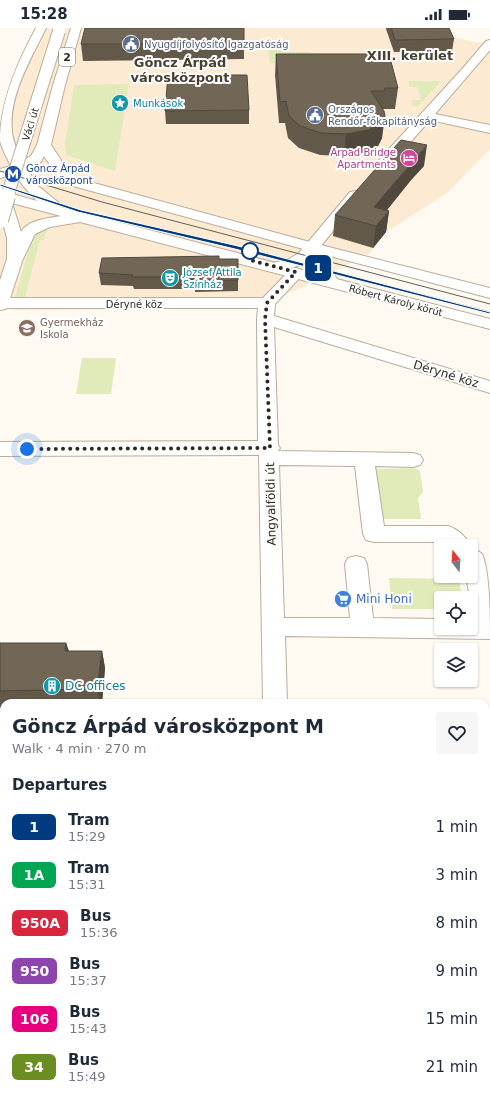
<!DOCTYPE html>
<html lang="en">
<head>
<meta charset="utf-8">
<style>
	body { margin:0; font-family:"DejaVu Sans",sans-serif; background:#f6f6f7; color:#1f2937; height:100vh; display:flex; flex-direction:column; font-size:15px; white-space:nowrap }
	* { box-sizing:border-box; margin:0 }
	p { font-size:13px; color:#747a83 }
	.icon { flex:none; width:22px; height:22px; fill:none; stroke:currentColor; stroke-width:2; stroke-linecap:round; stroke-linejoin:round }
	.map { position:relative; flex:1; overflow:hidden }
	.sheet { position:absolute; left:0px; top:671px; width:490px; height:400px; display:flex; flex-direction:column; background:#fff; border-radius:12px 12px 0 0; box-shadow:0 1px 3px #0004 }
	.sheet>* { flex:none }
	.badge { padding:0 8px; border-radius:6px; font-size:14px; line-height:26px }
	.needle { width:26px; rotate:343deg }
	.fabs { position:absolute; left:434px; top:511px; display:grid; gap:8px }
	.fabs a { display:grid; place-items:center; width:44px; height:44px; border-radius:4px; background:#fff; box-shadow:0 1px 3px #0004; font-size:20px }
	.you { position:absolute; width:20px; height:20px; margin:-10px; border:3px solid #fff; border-radius:50%; background:#1a73e8; box-shadow:0 0 0 6px #1a73e833 }
	.map>.badge { position:absolute; translate:-50% -50%; box-shadow:0 0 0 2px #fff }
	h2 { padding:0 12px; font-size:15px; line-height:36px }
	.round { display:grid; place-items:center; flex:none; width:42px; height:42px; border-radius:4px; background:#f6f6f7 }
	.overview { display:flex; align-items:center; justify-content:space-between; height:68px; padding:0 12px }
	h1 { font-size:19px; font-weight:700; line-height:30px }
	ul { padding:0; list-style:none }
	li { display:flex; align-items:center; gap:12px; height:48px; padding:0 12px }
	li div { flex:1 }
	li b { display:block; font-size:15px }
	li em { font-style:normal }
	li .badge { min-width:44px; font-weight:700; text-align:center }
	.status { display:flex; justify-content:space-between; align-items:center; height:28px; padding:0 20px; background:#fff; direction:ltr }
	.status svg { height:11px; fill:currentColor }
	.map>svg:first-child { display:block }
	.built { fill:#fcead2 }
	.green { fill:#e1ebba }
	.lines { fill:none; stroke-linecap:round; stroke-linejoin:round }
	.minor-casing { stroke:#b9ad9c; stroke-width:2 }
	.major-casing { stroke:#b9ad9c; stroke-width:2 }
	.minor { fill:#fff; fill-rule:evenodd }
	.major { fill:#fff; fill-rule:evenodd }
	.tram { stroke:#625e57; stroke-width:1 }
	.major-bridge-far1-casing { stroke:#b9ad9c; stroke-width:14; stroke-linecap:butt }
	.major-bridge-casing { stroke:#b9ad9c; stroke-width:18; stroke-linecap:butt }
	.major-bridge-far1 { stroke:#fff; stroke-width:12 }
	.major-bridge { stroke:#fff; stroke-width:16 }
	.wall { fill:#62594b }
	.shaded-wall { fill:#50483d }
	.building { fill:#726757; stroke:#50483d }
	.line { fill:#003b80; stroke:#fff }
	.walk { stroke:#2e2a23; stroke-width:4; stroke-dasharray:0 7.2 }
	.stop-dot { fill:#fff; stroke:#003b80; stroke-width:2 }
	.labels { text-anchor:middle; stroke-width:4; stroke-linejoin:round; paint-order:stroke }
	.far-service-label { font-size:10px; fill:#4e5e75; stroke:#fff; text-anchor:start }
	.far-culture-label { font-size:10px; fill:#0d838f; stroke:#fff; text-anchor:start }
	.far-street-label { font-size:10px; fill:#2e2a23; stroke:#fff }
	.far-hotel-label { font-size:10px; fill:#b23c85; stroke:#fff; text-anchor:end }
	.far-transit-label { font-size:10px; fill:#164399; stroke:#fff; text-anchor:start }
	.far-education-label { font-size:10px; fill:#785e54; stroke:#fff; text-anchor:start }
	.shield { fill:#fff; stroke:#6d6a65; stroke-width:1 }
	.shield-label { font-size:11px; font-weight:bold; fill:#2e2a23 }
	.street-label { font-size:12px; fill:#2e2a23; stroke:#fff }
	.shop-label { font-size:12px; fill:#366cbe; stroke:#fff; text-anchor:start }
	.culture-label { font-size:12px; fill:#0d838f; stroke:#fff; text-anchor:start }
	.far-district-label { font-size:13px; font-weight:bold; fill:#4a4032; stroke:#fff }
</style>
</head>
<body>
<div class="status"><b>15:28</b><svg viewBox="0 0 49 12"><path d="M0 12V9h3v3zM5 12V6h3v6zM10 12V3h3v9zM15 12V0h3v12zM26 1h20v11H26zM47 4h2v5h-2z"/></svg></div>
<div class="map">
<svg width="490" height="1071" viewBox="0 0 490 1071">
	<rect width="100%" height="100%" fill="#fef9f1"/>
	<path class="built" d="M35,0H409L490,17V121L447,165L386,204L369,226L259,280L19,282L0,280V105Z"/>
	<path class="green" d="M275,20L288,24H311L313,37L270,35L268,21Z
		M408,53H441L418,78H413L412,72H421L417,59H410Z
		M129,56L115,143L66,127L65,116L74,57Z
		M35,201H47L44,212H40L25,269H15Z
		M82,330H116L111,366H76Z
		M415,440L420,443L423,464L418,470L421,491H379L372,441Z
		M389,550L459,551L462,570H441V581H392Z
		M486,996H490V1071H327V1067H486Z"/>
	<g class="lines">
		<defs>
			<path id="minor" d="M490,12V22L435,86L490,97V105L430,92L390,137L385,138L380,137L378,134L380,131L463,40L486,13Z
				M355,163L360,164L362,167L320,219L329,240L341,256L339,259C324,263 314,244 309,232C299,238 282,245 269,242L267,239L269,236L289,231L299,225L350,164Z
				M296,240L302,242L304,245L275,276L274,288L490,353V365L274,299L278,417L280,420L278,423L413,425L420,427L423,432L420,437L413,439L375,438L384,498H448C458,501 466,509 471,518H447L443,514H374L366,512L363,506L355,438L279,437L284,590H350L345,536L348,530L356,528L364,530L367,536L373,590L441,591V600H471V592H474L466,548H471V521C475,522 479,523 482,526C490,543 490,590 490,611L285,608L287,675H263L259,427L0,428V414L258,413L257,291L258,280H0V270H263L290,242Z
				M486,692H490V714H486Z
				M486,808H490V836H486Z
				M486,970H490V1002H486Z
				M277,1067H309L310,1071H276Z"/>
			<path id="major" d="M36,0H46C31,31 8,68 12,104C13,114 18,124 22,133L31,128L37,117L53,57L71,0H81L65,57L51,117L72,149L317,216L490,260V270L307,222L62,155L44,128L41,134L27,141L38,158L59,175L61,179L490,291V301L80,194L50,199L35,206L22,233L8,277L6,281L0,282V252L7,231V210L0,183V157L6,158L9,165L37,173L24,159L15,146L0,150V141L11,138C7,130 2,121 0,113C0,73 18,33 36,0ZM12,175L61,188C48,190 28,192 21,204Z"/>
		</defs>
		<use href="#minor" class="minor-casing"/>
		<use href="#major" class="major-casing"/>
		<use href="#minor" class="minor"/>
		<use href="#major" class="major"/>
		<path class="tram" d="M0,143L102,174L490,276
			M0,157L80,183L236,219L490,284"/>
		<defs>
			<path id="major-bridge-far1" d="M7,169L59,3"/>
			<path id="major-bridge" d="M0,192L7,168"/>
		</defs>
		<use href="#major-bridge-far1" class="major-bridge-far1-casing"/>
		<use href="#major-bridge" class="major-bridge-casing"/>
		<use href="#major-bridge-far1" class="major-bridge-far1"/>
		<use href="#major-bridge" class="major-bridge"/>
	</g>
	<path class="wall" d="M386,0H449L454,11L452,23L394,24L386,1Z
		M244,15V31L83,33L81,16Z
		M276,26L398,60L395,81H383L382,110L378,118L366,124L344,128L320,127L299,120L288,110L285,95H279L275,47Z
		M249,82V96H166L165,83Z
		M424,138L411,152L387,182L389,183L386,204L373,220L333,208L335,187Z
		M219,228V231H238V263L195,264V261H134L133,258L101,257L99,245Z
		M0,615H66L69,623H102L105,640L102,675H4V679L0,680Z
		M0,704H4V865H0Z"/>
	<path class="shaded-wall" d="M385,88L382,110L378,118L366,124L344,128L346,106Z
		M427,117L424,138L411,152L374,198V179L414,132Z
		M389,183L386,204L373,220L376,198Z
		M66,615L71,632L65,623Z
		M102,623L105,640L102,675H100L97,661Z"/>
	<path class="building" d="M85,0H244V15L81,16Z
		M391,0H449L454,11L395,12Z
		M276,26H389L398,60H385L384,63H371L384,83L385,88L380,96L368,102L346,106L321,105L300,98L289,88L286,73L280,74Z
		M168,47H247L249,82L165,83Z
		M401,112L427,117L414,132L374,179L389,183L376,198L335,187Z
		M219,228V231H238V252L194,253V249H132L133,247L99,245L102,230Z
		M0,615H66L65,623H102L97,661L0,663Z
		M0,704H4V851H0Z"/>
	<path class="line" d="M0,156L81,182L238,218L490,284V286L235,221L78,184L0,158Z"/>
	<g class="lines">
		<path class="walk" d="M27,421L270,420L265,291L267,275L296,244L253,233L250,223"/>
	</g>
	<defs>
		<symbol id="civic-disc" viewBox="-11 -11 22 22"><circle r="9.5" fill="#5c6f8a" stroke="#fff"/><path d="M-.6-6.5H3V-4.5H.6V-3L4-1V1h2V6H-6V1h2V-1L-.6-3ZM-1.2 2.5V6h2.4V2.5Z" fill="#fff"/></symbol>
		<symbol id="sight-disc" viewBox="-11 -11 22 22"><circle r="9.5" fill="#0f9aa8" stroke="#fff"/><path d="M0-6L1.8-2.2L6-1.7L2.9 1.2L3.7 5.4L0 3.3L-3.7 5.4L-2.9 1.2L-6-1.7L-1.8-2.2Z" fill="#fff"/></symbol>
		<symbol id="hotel-disc" viewBox="-11 -11 22 22"><circle r="9.5" fill="#d1479c" stroke="#fff"/><path d="M-6-4.5h1.5V1H6V5H4.5V3h-9V5H-6ZM-4 0a1.8 1.8 0 1 1 3.6 0ZM.5 0V-2.5h3Q6-2.5 6 0Z" fill="#fff"/></symbol>
		<symbol id="metro-disc" viewBox="-11 -11 22 22"><circle r="9.5" fill="#1a4fb4" stroke="#fff"/><path d="M-5.5 5V-5H-3L0 0L3-5H5.5V5H3V-.5L0 4L-3-.5V5Z" fill="#fff"/></symbol>
		<symbol id="theatre-disc" viewBox="-11 -11 22 22"><circle r="9.5" fill="#0f9aa8" stroke="#fff"/><path d="M-5-5.5Q0-4 5-5.5V0Q5 5 0 6Q-5 5-5 0ZM-3.3-2.5H-1v1.5H-3.3ZM1-2.5H3.3v1.5H1ZM-2.8 1Q0 5.5 2.8 1Z" fill="#fff"/></symbol>
		<symbol id="school-disc" viewBox="-11 -11 22 22"><circle r="9.5" fill="#8d6e63" stroke="#fff"/><path d="M0-5L7-2L0 1L-7-2ZM-4 1L0 2.5L4 1V4Q0 6-4 4Z" fill="#fff"/></symbol>
		<symbol id="supermarket-disc" viewBox="-11 -11 22 22"><circle r="9.5" fill="#3f7fe0" stroke="#fff"/><path d="M-6-5.5h2.5l.6 2H6L4.5 2H-2.5L-4.4-4H-6ZM-1.5 3.2a1.3 1.3 0 1 0 .1 0ZM3 3.2a1.3 1.3 0 1 0 .1 0Z" fill="#fff"/></symbol>
		<symbol id="building-disc" viewBox="-11 -11 22 22"><circle r="9.5" fill="#0f9aa8" stroke="#fff"/><path d="M-4-6H4V6H1V3H-1V6H-4ZM-2.5-4.3h1.7v1.8h-1.7ZM.8-4.3h1.7v1.8H.8ZM-2.5-1h1.7V.8h-1.7ZM.8-1h1.7V.8H.8Z" fill="#fff"/></symbol>
	</defs>
	<g fill-rule="evenodd">
		<use href="#civic-disc" x="121" y="6" width="20" height="20"/>
		<use href="#sight-disc" x="110" y="65" width="20" height="20"/>
		<use href="#civic-disc" x="305" y="77" width="20" height="20"/>
		<use href="#hotel-disc" x="399" y="120" width="20" height="20"/>
		<use href="#metro-disc" x="3" y="136" width="20" height="20"/>
		<use href="#theatre-disc" x="160" y="240" width="20" height="20"/>
		<use href="#school-disc" x="17" y="290" width="20" height="20"/>
		<use href="#supermarket-disc" x="333" y="561" width="20" height="20"/>
		<use href="#building-disc" x="42" y="648" width="20" height="20"/>
	</g>
	<circle class="stop-dot" cx="250" cy="223" r="8"/>
	<g class="labels">
		<g class="far-service-label">
			<text x="144" y="20">Nyugdíjfolyósító Igazgatóság</text>
			<text x="328" y="85">Országos<tspan x="328" dy="12">Rendőr-főkapitányság</tspan></text>
		</g>
		<g class="far-culture-label">
			<text x="133" y="79">Munkások</text>
			<text x="183" y="248">József Attila<tspan x="183" dy="12">Színház</tspan></text>
		</g>
		<g class="far-street-label">
			<text transform="translate(30 96) rotate(-73)" y="4">Váci út</text>
			<text transform="translate(396 272) rotate(15)" y="4">Róbert Károly körút</text>
			<text x="134" y="280">Déryné köz</text>
		</g>
		<g class="far-hotel-label">
			<text x="396" y="128">Arpad Bridge<tspan x="396" dy="12">Apartments</tspan></text>
		</g>
		<g class="far-transit-label">
			<text x="26" y="144">Göncz Árpád<tspan x="26" dy="12">városközpont</tspan></text>
		</g>
		<g class="far-education-label">
			<text x="40" y="298">Gyermekház<tspan x="40" dy="12">Iskola</tspan></text>
		</g>
		<rect class="shield" x="59" y="20" width="16" height="18" rx="3"/>
		<g class="shield-label">
			<text x="67" y="33">2</text>
		</g>
		<g class="street-label">
			<text transform="translate(446 346) rotate(17)" y="4">Déryné köz</text>
			<text transform="translate(271 476) rotate(-91)" y="4">Angyalföldi út</text>
		</g>
		<g class="shop-label">
			<text x="356" y="575">Mini Honi</text>
		</g>
		<g class="culture-label">
			<text x="65" y="662">DC offices</text>
		</g>
		<g class="far-district-label">
			<text x="410" y="32">XIII. kerület</text>
			<text x="180" y="39">Göncz Árpád<tspan x="180" dy="15">városközpont</tspan></text>
		</g>
	</g>
</svg>
<div class="fabs">
<a><svg class="needle" viewBox="-14 -14 28 28"><path d="M0-13l5 13h-10z" fill="#e53935"/><path d="M0 13l5-13h-10z" fill="#747a83"/></svg></a>
<a><svg class="icon" aria-label="locate" viewBox="0 0 24 24"><circle cx="12" cy="12" r="6"/><path d="M12 2v4M12 18v4M2 12h4M18 12h4"/></svg></a>
<a><svg class="icon" aria-label="layers" viewBox="0 0 24 24"><path d="M12 4l9 5-9 5-9-5zM3 14l9 5 9-5"/></svg></a>
</div>
<div class="you" style="left:27px;top:421px"></div>
<b class="badge" style="left:318px;top:240px;background:#003b80;color:#fff">1</b>
<section class="sheet">
<div class="overview"><div><h1>Göncz Árpád városközpont M</h1><p>Walk · 4 min · 270 m</p></div><a class="round"><svg class="icon" aria-label="heart" viewBox="0 0 24 24"><path d="M12 20l-8-8c-3-5 5-10 8-4 3-6 11-1 8 4z"/></svg></a></div>
<h2>Departures</h2>
<ul>
<li><span class="badge" style="background:#003b80;color:#fff">1</span><div><b>Tram</b><p>15:29</p></div><em>1 min</em></li>
<li><span class="badge" style="background:#00a651;color:#fff">1A</span><div><b>Tram</b><p>15:31</p></div><em>3 min</em></li>
<li><span class="badge" style="background:#d7263d;color:#fff">950A</span><div><b>Bus</b><p>15:36</p></div><em>8 min</em></li>
<li><span class="badge" style="background:#8e44ad;color:#fff">950</span><div><b>Bus</b><p>15:37</p></div><em>9 min</em></li>
<li><span class="badge" style="background:#e6007e;color:#fff">106</span><div><b>Bus</b><p>15:43</p></div><em>15 min</em></li>
<li><span class="badge" style="background:#6b8e23;color:#fff">34</span><div><b>Bus</b><p>15:49</p></div><em>21 min</em></li>
</ul>
</section>
</div>
</body>
</html>
